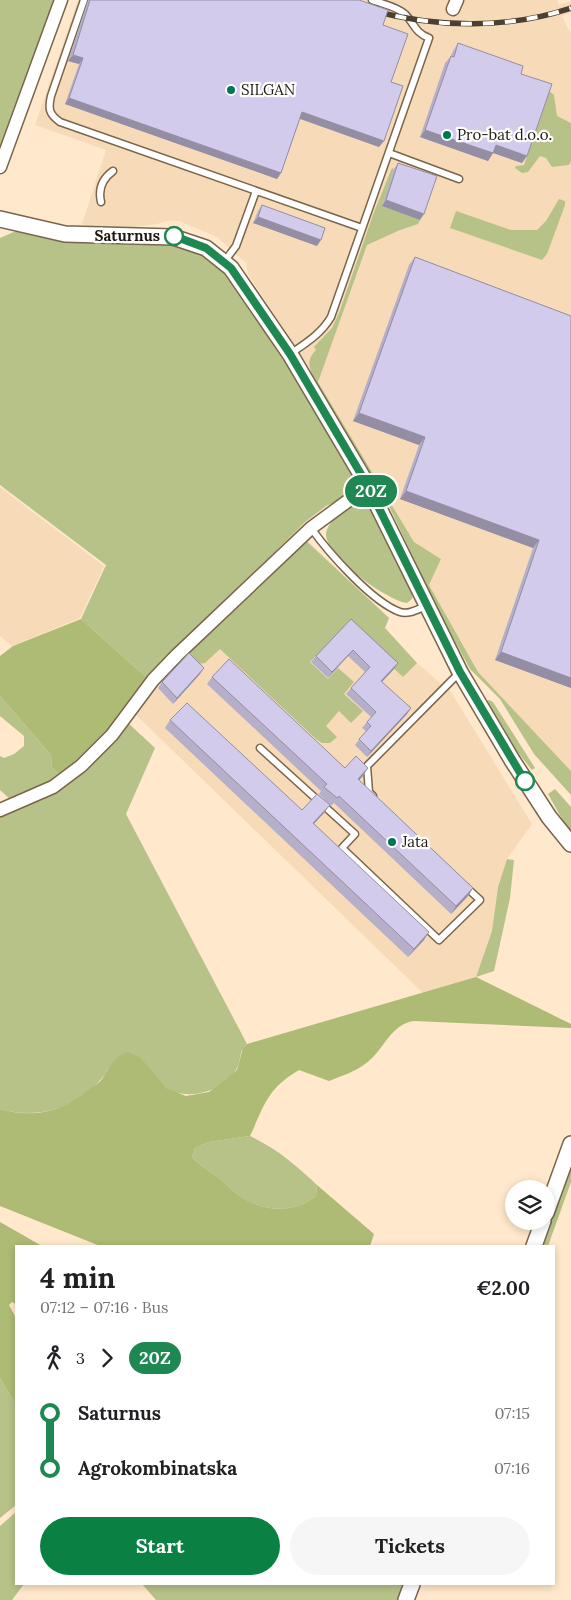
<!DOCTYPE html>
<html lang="en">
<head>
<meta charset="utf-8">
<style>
	body { margin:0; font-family:Lora,serif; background:#f6f6f6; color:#202124; height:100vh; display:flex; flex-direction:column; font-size:19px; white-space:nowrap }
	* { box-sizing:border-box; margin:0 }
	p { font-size:16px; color:#757577 }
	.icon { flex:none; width:28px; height:28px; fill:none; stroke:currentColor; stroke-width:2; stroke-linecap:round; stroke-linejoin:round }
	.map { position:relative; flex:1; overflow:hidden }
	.sheet { position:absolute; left:15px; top:1245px; width:540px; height:340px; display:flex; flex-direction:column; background:#fff; border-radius:0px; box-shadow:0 2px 8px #0003 }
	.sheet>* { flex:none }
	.badge { padding:0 10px; border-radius:16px; font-size:18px; line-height:32px }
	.fabs { position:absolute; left:505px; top:1180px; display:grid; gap:10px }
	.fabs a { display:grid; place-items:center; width:50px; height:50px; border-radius:50%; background:#fff; box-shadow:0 2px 8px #0003; font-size:25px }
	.map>.badge { position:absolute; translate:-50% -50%; box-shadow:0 0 0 2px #fff }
	.legs { display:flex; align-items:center; gap:8px; height:55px; padding:0 25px; font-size:16px }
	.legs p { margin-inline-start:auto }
	.overview { display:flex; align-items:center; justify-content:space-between; height:85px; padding:0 25px }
	h1 { font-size:28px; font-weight:800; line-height:38px }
	.action { display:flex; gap:10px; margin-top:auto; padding:10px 25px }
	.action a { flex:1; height:58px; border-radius:30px; background:#0b8043; color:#fff; font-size:20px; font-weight:800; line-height:58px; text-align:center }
	.action a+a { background:#f6f6f6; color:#202124 }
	ul { padding:0 25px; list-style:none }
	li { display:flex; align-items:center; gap:18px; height:55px; font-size:19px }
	li i { display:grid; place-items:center; width:8px; height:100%; margin:0 6px; background:currentColor }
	li i::after { content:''; width:12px; height:12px; margin:-6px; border:4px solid; border-radius:50%; background:#fff }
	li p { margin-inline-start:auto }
	li:first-child i { background:linear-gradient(#0000 50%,currentColor 0) }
	li:last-child i { background:linear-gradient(currentColor 50%,#0000 0) }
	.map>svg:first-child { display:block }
	.built { fill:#f7dbb8 }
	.green { fill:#b6c287 }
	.forest { fill:#adbb74 }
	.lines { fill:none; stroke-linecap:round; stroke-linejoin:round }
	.service-casing { stroke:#79654c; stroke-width:9 }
	.minor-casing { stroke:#79654c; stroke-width:15 }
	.tertiary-casing { stroke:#79654c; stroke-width:18 }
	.service { stroke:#fff; stroke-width:6 }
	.minor { stroke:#fff; stroke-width:12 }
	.tertiary { stroke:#fff; stroke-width:15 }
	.rail-casing { stroke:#4b4032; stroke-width:5.5 }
	.rail { stroke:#fff; stroke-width:4; stroke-dasharray:11; stroke-linecap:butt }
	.wall { fill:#b5afca }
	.shaded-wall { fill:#938ea4 }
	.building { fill:#d2cbeb; stroke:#938ea4 }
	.line-1-casing { stroke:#fff; stroke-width:11 }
	.line-1 { stroke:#1f8751; stroke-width:8 }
	.poi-dot { fill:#007753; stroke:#fff; stroke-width:2 }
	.stop-1-dot { fill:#fff; stroke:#1f8751; stroke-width:2.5 }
	.labels { text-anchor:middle; stroke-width:4.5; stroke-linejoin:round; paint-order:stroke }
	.poi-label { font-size:15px; fill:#20180e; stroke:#fff; text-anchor:start }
	.stop-label { font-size:15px; font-weight:bold; fill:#20180e; stroke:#fff; text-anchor:end }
</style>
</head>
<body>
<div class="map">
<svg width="571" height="1600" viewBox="0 0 571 1600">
	<rect width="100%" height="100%" fill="#ffe8cb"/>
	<path class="built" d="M78,0H557L559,5L571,1V13L562,16L571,34V771L478,672L429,585L441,559L414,542L318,382L248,274L246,263L217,237L179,221H168L157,224L106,231L82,224L106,150L35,125Z
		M0,487L104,566L80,618L12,646L0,636Z
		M308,541L389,618L385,628L417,663L451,692L532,824L507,859L498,887L492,931L476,977L423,993L134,713L155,685L180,658Z"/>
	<path class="green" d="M0,0H57L0,152Z
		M549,91L554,95L557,116L571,123V161L569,165L552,167L546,158L540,156L528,172L522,173L515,168L516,166L524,165Z
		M392,168L394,169L382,206L420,220L418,224L400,230L367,245L318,382L414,542L441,559L429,585L478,672L571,771V795L534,754L500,699L470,669L440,614L388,504L314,379C309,367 306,360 316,350L314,347L332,328L339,313L374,212Z
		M559,199L565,201V205L547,254L542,260L450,228L456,211L511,230H537L546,221Z
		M16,231L80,243L163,242L199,253L214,264L238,286L266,329L354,476L356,484L347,497L326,506L304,523L148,679L81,619L106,565L0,485V238Z
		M363,500L369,501L413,594L412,599L407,603C386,600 328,558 326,535C326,526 334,519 340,513C348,508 354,501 363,500Z
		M304,539L389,618L385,628L417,663L403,677L347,624L310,662L328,679L338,668L354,682L344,694L363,711L351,723L339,711L326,726L337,737L330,743H322L316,739L220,649L205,663L199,664L190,656V651Z
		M0,696L51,755L52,767L62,778L11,800L0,790V756L4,758L14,754L24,746V736L0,716Z
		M489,700L493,702L535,768L532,770L507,739L485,702Z
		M126,721L155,748L126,814L247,1044C239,1050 241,1060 237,1068C226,1091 187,1102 166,1088C156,1082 148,1067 141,1058L108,1069C87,1106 40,1121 0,1109V815L42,798Z
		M555,789L571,807V835L548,794Z
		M507,859L514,860L510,898L494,971L476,977L492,931L498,887Z
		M250,1136C276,1148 296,1165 317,1185L316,1196C293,1214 264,1212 240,1196C231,1190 225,1182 216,1176C207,1169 200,1166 192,1157L195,1148L209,1142Z
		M571,1166V1182L548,1246H542Z
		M0,1378L16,1405V1505L0,1518Z
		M16,1512V1584H24L12,1600H0V1526Z
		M142,1584H404L398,1600H156Z"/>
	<path class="forest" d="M81,619L148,679L101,742L62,778L52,767L51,755L0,696V656L13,646Z
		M476,977L571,1024V1028L414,1021C390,1024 384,1051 365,1064C355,1072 341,1076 329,1081L299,1070C267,1089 265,1104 250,1136L209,1142L195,1148L192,1157C200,1166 207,1169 216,1176C225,1182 231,1190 240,1196C264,1212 293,1214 316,1196L317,1185L374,1234L370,1246H100L0,1206V1109C31,1118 62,1113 87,1091C92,1087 99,1084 102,1079C110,1067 114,1056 128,1052L141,1058L166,1088L186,1096L209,1092L224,1081L237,1070L243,1048L247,1044Z
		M0,1222L42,1246H16V1304L12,1302L9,1305L16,1318V1405L0,1378Z"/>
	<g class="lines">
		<defs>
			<path id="service" d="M84,0L51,96C48,109 49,114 60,122L362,228
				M389,153L459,179
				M101,202C98,189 102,179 113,171
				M224,262L236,246L256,191
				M290,354C306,343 321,334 331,317L429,38C414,32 415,24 405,14C396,6 382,4 372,0
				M311,528C328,552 372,602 400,612C409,615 418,609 426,606
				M260,748L355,834L342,848L439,940L480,900L466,887
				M373,796L369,792L367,766L459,673"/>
			<path id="minor" d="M453,9L457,0
				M0,167L61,0
				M0,810L53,787L81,766L112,735L153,680L177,655L311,528L368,486"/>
			<path id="tertiary" d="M0,219L65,234L173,237L206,248L231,268L290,354L368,486L460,672L512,760L549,817L571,844
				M546,1213L571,1144
				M534,1246L543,1221
				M406,1600L412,1584"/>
		</defs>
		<use href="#service" class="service-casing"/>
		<use href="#minor" class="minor-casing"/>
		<use href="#tertiary" class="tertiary-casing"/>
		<use href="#service" class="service"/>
		<use href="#minor" class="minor"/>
		<use href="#tertiary" class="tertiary"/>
		<defs>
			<path id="rail" d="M374,11C438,28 508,29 571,8"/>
		</defs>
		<use href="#rail" class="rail-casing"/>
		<use href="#rail" class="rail"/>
	</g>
	<path class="wall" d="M88,0H359L383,25L391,82L379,147L300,119L281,173L277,179L65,104L79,64L68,61Z
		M458,43L521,74L522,163L493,153L488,161L420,137L445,63L451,56L453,51Z
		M398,163L420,220L382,206L394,169Z
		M262,205L317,246L253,223L258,211Z
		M415,257L571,316V688L495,660L533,548L400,499L419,445L353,421L409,265Z
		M351,619L394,669L382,682L407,714L367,757L355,745L366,731L362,728L371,717L346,694L351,688L365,672L348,656L328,678L311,662L316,656Z
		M200,674L173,704L158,688L162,682Z
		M212,677L345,768L363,776L359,780L473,888L468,896L451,914L334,803L331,806L319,794L321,791L207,684Z
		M170,720L302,810L324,813L314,824L424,940L408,957L165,728Z"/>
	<path class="shaded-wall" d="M73,55L83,58L79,64L68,61Z
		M69,98L281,173L277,179L65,104Z
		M302,112L384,141L379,147L298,118Z
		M425,130L496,145L527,156L522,163L493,153L488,161L420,137Z
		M386,200L424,214L420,220L382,206Z
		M258,217L321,240L317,246L253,223Z
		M359,413L425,437L419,445L353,421Z
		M406,491L539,540L533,548L400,499Z
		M353,650L348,656L328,678L332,672Z
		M501,652L571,678V688L495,660Z
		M398,663L394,669L377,687L381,681Z
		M204,668L200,674L173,704L177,698Z
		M411,708L407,714L367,757L371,751Z
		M368,768L363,776L352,787L358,779Z
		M330,805L324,813L307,831L313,823Z
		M473,888L468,896L451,914L456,906Z
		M429,932L424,940L408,957L414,949Z"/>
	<path class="building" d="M90,0H359L388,10L383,25L408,34L391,82L403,86L384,141L302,112L281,173L69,98L83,58L73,55Z
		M458,43L523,66L521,74L552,84L527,156L496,145L493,153L425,130L451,56L454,57Z
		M398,163L437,176L424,214L386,200Z
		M262,205L325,228L321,240L258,217Z
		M415,257L571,316V678L501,652L539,540L406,491L425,437L359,413Z
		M351,619L398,663L381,681L411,708L371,751L359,739L371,726L367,722L376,712L351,688L370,667L353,650L332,672L316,656Z
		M189,653L204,668L177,698L162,682Z
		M229,659L345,768L356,756L368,768L358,779L473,888L456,906L339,796L337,798L324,787L327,784L212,677Z
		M187,703L302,810L317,794L330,805L313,823L429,932L414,949L170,720Z"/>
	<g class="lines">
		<defs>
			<path id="line-1" d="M174,236L206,248L231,268L290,354L368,486L460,672L525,781"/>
		</defs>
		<use href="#line-1" class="line-1-casing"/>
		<use href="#line-1" class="line-1"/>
	</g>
	<g class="poi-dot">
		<circle cx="231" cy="90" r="5"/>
		<circle cx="447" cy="135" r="5"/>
		<circle cx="392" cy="842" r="5"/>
	</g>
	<g class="stop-1-dot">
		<circle cx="174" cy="236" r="9"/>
		<circle cx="525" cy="781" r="9"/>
	</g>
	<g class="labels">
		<g class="poi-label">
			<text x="241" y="95">SILGAN</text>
			<text x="457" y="140">Pro-bat d.o.o.</text>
			<text x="402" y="847">Jata</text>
		</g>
		<g class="stop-label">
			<text x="160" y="241">Saturnus</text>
		</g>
	</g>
</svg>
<div class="fabs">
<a><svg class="icon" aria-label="layers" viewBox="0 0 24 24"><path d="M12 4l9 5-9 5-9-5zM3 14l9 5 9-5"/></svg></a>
</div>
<b class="badge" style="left:371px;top:491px;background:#1f8751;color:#fff">20Z</b>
<section class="sheet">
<div class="overview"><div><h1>4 min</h1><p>07:12 – 07:16 · Bus</p></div><b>€2.00</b></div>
<div class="legs"><svg class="icon" aria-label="walk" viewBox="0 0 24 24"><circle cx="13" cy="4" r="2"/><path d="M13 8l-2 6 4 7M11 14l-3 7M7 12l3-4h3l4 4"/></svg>3<svg class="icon" aria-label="forward" viewBox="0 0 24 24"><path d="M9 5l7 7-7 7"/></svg><b class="badge" style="background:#1f8751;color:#fff">20Z</b></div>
<ul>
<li><i style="color:#1f8751"></i><b>Saturnus</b><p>07:15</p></li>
<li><i style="color:#1f8751"></i><b>Agrokombinatska</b><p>07:16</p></li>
</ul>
<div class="action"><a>Start</a><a>Tickets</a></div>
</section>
</div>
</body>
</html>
